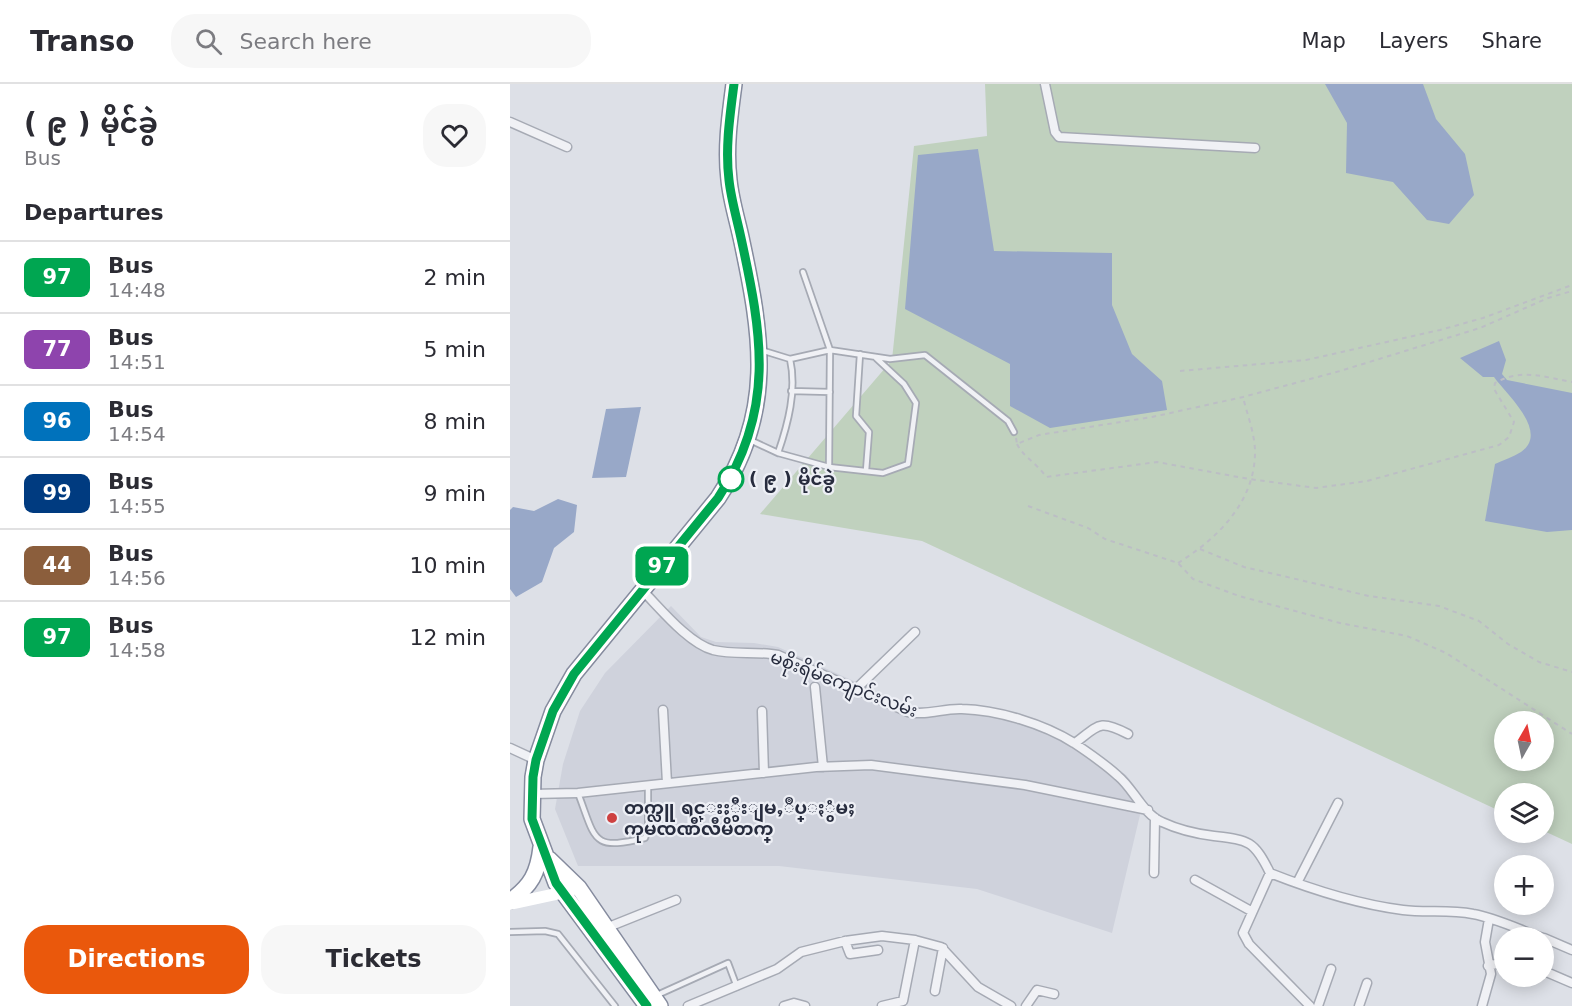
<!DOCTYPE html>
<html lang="en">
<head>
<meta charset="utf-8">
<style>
	body { margin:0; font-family:"DejaVu Sans","Noto Sans Myanmar",sans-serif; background:#f7f7f7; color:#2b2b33; height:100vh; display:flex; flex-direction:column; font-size:22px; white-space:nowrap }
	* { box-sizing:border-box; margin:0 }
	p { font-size:20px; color:#7c7c81 }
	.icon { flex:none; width:33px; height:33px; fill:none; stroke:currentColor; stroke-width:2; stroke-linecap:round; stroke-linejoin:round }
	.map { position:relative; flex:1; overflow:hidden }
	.panel { display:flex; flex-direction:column; background:#fff; width:510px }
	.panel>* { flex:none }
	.badge { padding:0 12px; border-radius:9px; font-size:21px; line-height:39px }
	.needle { width:39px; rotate:9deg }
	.controls { position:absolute; left:984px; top:627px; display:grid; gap:12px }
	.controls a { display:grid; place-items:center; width:60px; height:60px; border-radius:50%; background:#fff; box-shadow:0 3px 15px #0003; font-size:30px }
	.map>.badge { position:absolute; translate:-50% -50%; box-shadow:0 0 0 3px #fff }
	h2 { padding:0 24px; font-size:22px; line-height:54px }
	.round { display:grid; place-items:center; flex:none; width:63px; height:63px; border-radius:24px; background:#f7f7f7 }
	.summary { display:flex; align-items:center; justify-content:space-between; height:102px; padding:0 24px }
	h1 { font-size:28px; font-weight:700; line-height:45px }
	.cta { display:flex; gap:12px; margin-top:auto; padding:12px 24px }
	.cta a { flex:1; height:69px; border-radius:24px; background:#ea580c; color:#fff; font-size:24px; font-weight:700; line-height:69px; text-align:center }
	.cta a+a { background:#f7f7f7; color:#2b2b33 }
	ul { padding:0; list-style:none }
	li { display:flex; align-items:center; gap:18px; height:72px; padding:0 24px; border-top:2px solid #e1e1e2 }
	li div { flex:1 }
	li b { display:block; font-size:22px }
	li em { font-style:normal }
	li .badge { min-width:66px; font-weight:700; text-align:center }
	header { display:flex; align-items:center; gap:36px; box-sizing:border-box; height:84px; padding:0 30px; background:#fff; border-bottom:2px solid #e1e1e2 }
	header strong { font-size:28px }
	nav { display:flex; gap:33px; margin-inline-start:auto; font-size:21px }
	.search { width:420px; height:54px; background:#f7f7f7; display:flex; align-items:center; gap:15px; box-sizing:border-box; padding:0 21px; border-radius:24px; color:#7c7c81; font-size:22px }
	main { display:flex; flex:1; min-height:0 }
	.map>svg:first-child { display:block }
	.built { fill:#cfd2dc }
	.green { fill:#c0d1be; fill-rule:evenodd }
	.water { fill:#98a8c8 }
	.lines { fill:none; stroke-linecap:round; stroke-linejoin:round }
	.lane-casing { stroke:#a6aab4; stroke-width:8 }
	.street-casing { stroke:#a6aab4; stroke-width:11 }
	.highway-casing { stroke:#858b9e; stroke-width:18 }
	.path { stroke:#bcbec5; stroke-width:2; stroke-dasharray:4.5 4.5; stroke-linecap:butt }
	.lane { stroke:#f0f1f5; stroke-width:4.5 }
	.street { stroke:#f0f1f5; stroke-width:8 }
	.secondary { stroke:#fff; stroke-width:12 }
	.highway { stroke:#fff; stroke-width:15 }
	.line-casing { stroke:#fff; stroke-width:14 }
	.line { stroke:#00a651; stroke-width:9 }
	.stop-dot { fill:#fff; stroke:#00a651; stroke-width:3 }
	.poi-dot { fill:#ce4141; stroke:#edeff5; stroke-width:2 }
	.labels { text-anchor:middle; stroke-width:4.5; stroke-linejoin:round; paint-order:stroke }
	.stop-label { font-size:18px; font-weight:bold; fill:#272c3e; stroke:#edeff5; text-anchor:start }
	.street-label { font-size:18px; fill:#272c3e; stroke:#edeff5 }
	.poi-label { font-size:18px; font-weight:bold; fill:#272c3e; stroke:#edeff5; text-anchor:start }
</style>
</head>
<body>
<header>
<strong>Transo</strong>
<div class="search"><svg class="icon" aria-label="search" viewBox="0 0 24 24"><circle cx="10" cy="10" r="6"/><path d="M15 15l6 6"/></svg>Search here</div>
<nav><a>Map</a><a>Layers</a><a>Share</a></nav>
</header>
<main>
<section class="panel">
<div class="summary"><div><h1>( ၉ ) မိုင်ခွဲ</h1><p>Bus</p></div><a class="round"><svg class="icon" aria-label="heart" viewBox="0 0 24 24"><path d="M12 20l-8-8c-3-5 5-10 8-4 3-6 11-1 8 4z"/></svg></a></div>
<h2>Departures</h2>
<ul>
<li><span class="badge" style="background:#00a651;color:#fff">97</span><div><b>Bus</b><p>14:48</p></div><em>2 min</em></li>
<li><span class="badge" style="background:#8e44ad;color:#fff">77</span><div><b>Bus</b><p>14:51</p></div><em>5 min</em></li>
<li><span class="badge" style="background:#0072bc;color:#fff">96</span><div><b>Bus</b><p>14:54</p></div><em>8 min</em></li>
<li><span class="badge" style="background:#003b80;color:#fff">99</span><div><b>Bus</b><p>14:55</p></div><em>9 min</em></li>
<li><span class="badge" style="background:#8b5e3c;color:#fff">44</span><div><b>Bus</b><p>14:56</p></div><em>10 min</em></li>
<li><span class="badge" style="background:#00a651;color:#fff">97</span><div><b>Bus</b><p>14:58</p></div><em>12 min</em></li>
</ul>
<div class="cta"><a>Directions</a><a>Tickets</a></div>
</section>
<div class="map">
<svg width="1062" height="922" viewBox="0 0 1062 922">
	<rect width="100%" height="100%" fill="#dde0e7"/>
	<path class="built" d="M161,522L191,553L206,558L244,559L268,563L397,621L416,624L447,622L473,624L575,662L616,691L634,714L602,849L467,805L269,782H68L45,725L53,680L70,627L95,589Z"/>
	<path class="green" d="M475,0H1062V760L1034,747V710H994V729L412,457L250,430L382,276L404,62L477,52ZM994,638H1034V676H994Z"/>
	<path class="water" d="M815,0H913L926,35L955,70L964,111L939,140L917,136L883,98L836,89L837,39Z
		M468,65L484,167L602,169V221L622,270L652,297L657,326L540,344L500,322V280L395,225L408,71Z
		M989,257L996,276L992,290L997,296L1062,309V446L1037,448L975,437L985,380C993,376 1003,373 1011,368C1040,348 996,310 984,293H973L950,274Z
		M131,323L116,393L82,394L96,325Z
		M48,415L67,421L64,448L44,464L32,498L6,513L0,505V426L3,423L24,427Z"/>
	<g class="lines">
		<defs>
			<path id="lane" d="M293,188L320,266L380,275L415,271L498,337L504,348
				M350,270L346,332L359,348L356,387
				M280,275L320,266L319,383L373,389L398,380L406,319L394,300L365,273
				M281,307L320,308
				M240,356L268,369C278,340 287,306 280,275L251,266
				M268,369L319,383
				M68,709C86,756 81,767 135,754L138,746V701
				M0,848L35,847L48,850L105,922
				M145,912L218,879L227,903"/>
			<path id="street" d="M535,0L545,48L549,53L745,64
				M0,38L57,63
				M132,506C150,524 178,559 203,566C223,571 247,567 268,571L398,628C419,632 432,624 452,625C488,626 534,640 564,659C579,669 595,680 608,692C623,704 633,730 652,738C667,745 687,750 704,752C738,756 744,756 760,789C803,806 847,820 893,826C916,829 939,825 963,830C986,834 1010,846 1033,854
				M305,603L313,683
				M346,605L405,548
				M153,626L157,699
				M252,627L254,689
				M565,659C589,641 589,635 618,650
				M0,664L26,676
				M22,710L68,709L306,683L361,681L515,701L638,726
				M644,789L645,734
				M760,789L733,849L739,860L800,922
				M685,796L741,827
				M787,799L828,719
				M96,844L166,816
				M1034,854L1062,866
				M335,857L340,870L368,866
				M978,882L994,878
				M1034,887L1062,899
				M425,907L433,864
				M178,922L267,885L291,868L335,857L372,852L405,856L431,863L468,903L501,922
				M274,922L284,919L295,922
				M372,922L393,917L405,856
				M516,922L527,906L544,910
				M808,922L821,885
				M849,922L857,899
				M972,922L981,890L975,858L979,835"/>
			<path id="highway" d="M39,775L69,804L150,922
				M0,817C21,802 28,789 31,763
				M137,922L46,799L22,735L23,693L26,676L43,627L64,590L208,414C265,329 252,252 232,158C228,138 221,117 219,96C215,64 220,31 224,0"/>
		</defs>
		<use href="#lane" class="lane-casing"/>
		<use href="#street" class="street-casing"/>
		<use href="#highway" class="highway-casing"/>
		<path class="path" d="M670,287L796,276L930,246L973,234L1062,201
			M506,354L507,360L529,351L642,333L733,313L830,287L970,244L1038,214L1062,207
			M507,360C514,374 527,379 536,393L647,378L739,395L806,404L857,397L989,361L999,353L1004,338L984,305L985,299C1011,284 1034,293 1062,298
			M518,422L578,444L595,455L668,479L683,495L729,512L830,539L897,552L936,569L1062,650
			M690,465L734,483L859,512L929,522L969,537L998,560L1029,578L1062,588
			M668,479C707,455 745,418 745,368C745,350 737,330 733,313"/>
		<use href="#lane" class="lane"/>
		<use href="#street" class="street"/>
		<path class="secondary" d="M0,820L60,807"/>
		<use href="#highway" class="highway"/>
	</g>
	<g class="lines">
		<defs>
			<path id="line" d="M137,922L46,799L22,735L23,693L26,676L43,627L64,590L208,414C266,326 252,250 231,154C227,135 221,115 219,96C215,64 220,31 224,0"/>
		</defs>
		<use href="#line" class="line-casing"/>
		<use href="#line" class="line"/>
	</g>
	<circle class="stop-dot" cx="221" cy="395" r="12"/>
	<circle class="poi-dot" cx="102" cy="734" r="6"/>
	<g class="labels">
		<g class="stop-label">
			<text x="239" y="401">( ၉ ) မိုင်ခွဲ</text>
		</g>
		<g class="street-label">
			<text transform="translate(334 600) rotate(21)" y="6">မစိုးရိမ်ကျောင်းလမ်း</text>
		</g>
		<g class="poi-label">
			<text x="114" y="730">တက္လူ ရင္းႏွီးျမႇဳပ္ႏွံမႈ<tspan x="114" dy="21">ကုမၸဏီလီမိတက္</tspan></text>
		</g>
	</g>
</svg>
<div class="controls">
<a><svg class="needle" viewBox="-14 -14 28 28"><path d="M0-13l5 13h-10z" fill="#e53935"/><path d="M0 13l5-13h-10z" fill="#7c7c81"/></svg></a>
<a><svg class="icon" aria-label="layers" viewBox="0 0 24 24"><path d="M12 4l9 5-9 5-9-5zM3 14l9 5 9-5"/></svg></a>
<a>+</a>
<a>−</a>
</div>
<b class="badge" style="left:152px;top:482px;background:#00a651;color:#fff">97</b>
</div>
</main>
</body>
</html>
